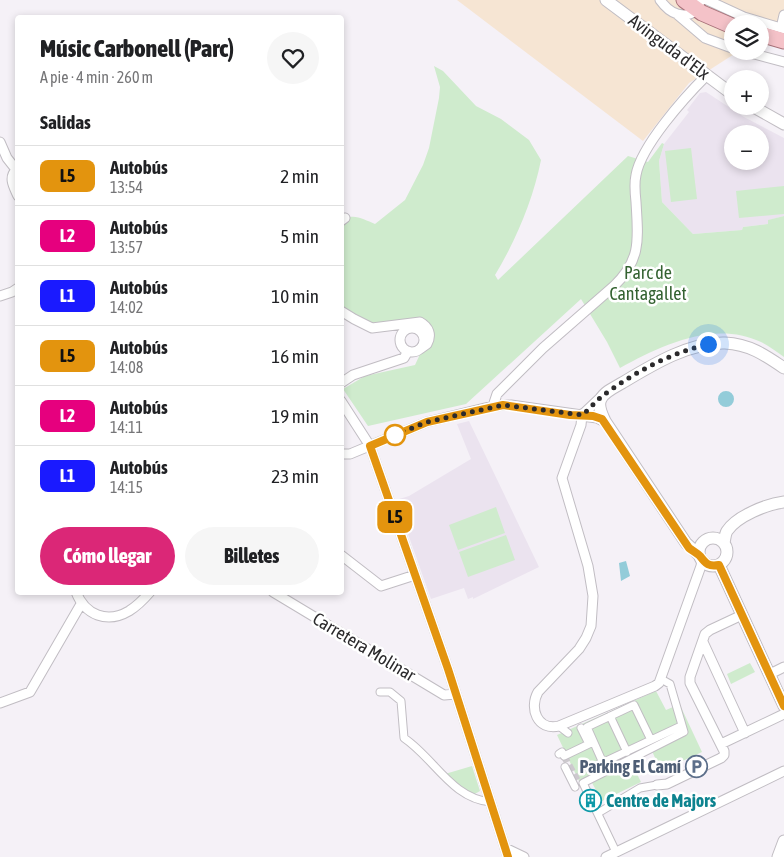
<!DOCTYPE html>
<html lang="es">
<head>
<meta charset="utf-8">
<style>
	body { margin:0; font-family:"Asap Condensed",sans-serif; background:#f6f6f6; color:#202124; height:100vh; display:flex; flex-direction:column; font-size:19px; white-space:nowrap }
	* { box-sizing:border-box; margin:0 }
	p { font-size:16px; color:#757577 }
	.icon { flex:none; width:28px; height:28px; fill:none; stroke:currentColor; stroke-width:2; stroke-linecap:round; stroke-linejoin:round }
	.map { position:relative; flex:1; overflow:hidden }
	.panel { position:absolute; left:15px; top:15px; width:329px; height:580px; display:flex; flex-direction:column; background:#fff; border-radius:5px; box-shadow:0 2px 8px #0003 }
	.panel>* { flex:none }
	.badge { padding:0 10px; border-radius:8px; font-size:18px; line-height:32px }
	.tools { position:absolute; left:724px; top:15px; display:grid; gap:10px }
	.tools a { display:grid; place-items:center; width:45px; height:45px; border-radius:50%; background:#fff; box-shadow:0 2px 8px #0003; font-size:25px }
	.you { position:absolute; width:25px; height:25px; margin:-12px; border:4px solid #fff; border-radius:50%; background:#1a73e8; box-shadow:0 0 0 8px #1a73e833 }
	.map>.badge { position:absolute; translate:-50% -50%; box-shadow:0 0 0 2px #fff }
	h2 { padding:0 25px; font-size:19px; line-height:45px }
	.round { display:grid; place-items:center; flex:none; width:52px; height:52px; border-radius:26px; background:#f6f6f6 }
	.overview { display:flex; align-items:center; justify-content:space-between; height:85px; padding:0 25px }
	h1 { font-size:24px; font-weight:800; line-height:38px }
	.action { display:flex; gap:10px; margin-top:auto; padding:10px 25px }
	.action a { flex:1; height:58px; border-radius:30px; background:#db2777; color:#fff; font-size:20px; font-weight:800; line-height:58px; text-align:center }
	.action a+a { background:#f6f6f6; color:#202124 }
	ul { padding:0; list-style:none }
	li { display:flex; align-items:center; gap:15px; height:60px; padding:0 25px; border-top:1px solid #e0e0e0 }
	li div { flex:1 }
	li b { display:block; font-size:19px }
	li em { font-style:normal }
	li .badge { min-width:55px; font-weight:700; text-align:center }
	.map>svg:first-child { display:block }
	.industrial { fill:#f6e5d3 }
	.built { fill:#ebe3ef; fill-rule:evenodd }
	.green { fill:#cfebcd }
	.water { fill:#93ccd9 }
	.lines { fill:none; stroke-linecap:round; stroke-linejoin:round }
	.pedestrian-tunnel { stroke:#cdc9ce; stroke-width:7; stroke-dasharray:7 3.5; stroke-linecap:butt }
	.pedestrian-casing { stroke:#c1bdc3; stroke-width:9 }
	.minor-casing { stroke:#c1bdc3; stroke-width:11 }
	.tertiary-casing { stroke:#c1bdc3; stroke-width:13 }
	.primary-casing { stroke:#a8727a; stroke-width:17 }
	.pedestrian { stroke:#fff; stroke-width:7 }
	.minor { stroke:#fff; stroke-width:9 }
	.tertiary { stroke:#fff; stroke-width:11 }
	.primary { stroke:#f4c2c8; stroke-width:15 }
	.line-casing { stroke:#fff; stroke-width:11 }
	.line { stroke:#e3940e; stroke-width:8 }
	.walk { stroke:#2b2a2c; stroke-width:5; stroke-dasharray:0 9 }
	.stop-dot { fill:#fff; stroke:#e3940e; stroke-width:2.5 }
	.labels { text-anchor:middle; stroke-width:5; stroke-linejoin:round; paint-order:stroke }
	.street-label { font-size:18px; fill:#2b2a2c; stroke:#fff }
	.park-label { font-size:18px; fill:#346231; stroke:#fff }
	.service-label { font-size:18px; font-weight:bold; fill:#4e5e75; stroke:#fff; text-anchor:end }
	.culture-label { font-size:18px; font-weight:bold; fill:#0d838f; stroke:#fff; text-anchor:start }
</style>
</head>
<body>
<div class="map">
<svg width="784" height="857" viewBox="0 0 784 857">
	<rect width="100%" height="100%" fill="#f5f1f7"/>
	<path class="industrial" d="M457,0H784V23L760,38V24H732V51H739L689,83L643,141Z"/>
	<path class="built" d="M706,92L744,117L784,138V216L769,220L768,224L743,227L742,230L693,234L662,202L659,161L664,144L689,112L687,110L700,93ZM732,134H760V161H732Z
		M469,421L539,567L473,599V597L468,599L464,588L431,599L396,500L409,496L471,459L457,424Z"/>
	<path class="green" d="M434,66L443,71L476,106L501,119L529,140L541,160C533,200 516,240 495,275L498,280L628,156L648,162L662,143L664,144L659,161L662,202L693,234L742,230L743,227L768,224V220L784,216V357C777,352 769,346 761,342C714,320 662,345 620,368L607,342L581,299L466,404L368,426L343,389L365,376L415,365L427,339L423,328L417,325L382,329L341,308V223C350,211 363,219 375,224L405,200L423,165L429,148L439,98L440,87Z
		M691,148L697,199L671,202L665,151Z
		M784,186V214L739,218L736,191Z
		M496,507L505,533L458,550L449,525Z
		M506,535L515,560L468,577L459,552Z
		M750,663L755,672L731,684L727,674Z
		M669,679L672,680L675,686L672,688L702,752L661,771L652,751L677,732L579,781L557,735L656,691L666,710L673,707L668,686Z
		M631,762L641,782L602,801L591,781Z
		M472,766L480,791L473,795L445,774Z"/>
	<path class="water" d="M718 399a8 8 0 1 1 16 0a8 8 0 1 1-16 0Z
		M626,561L630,576L621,581L619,563Z"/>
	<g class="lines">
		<path class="pedestrian-tunnel" d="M564,756L577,780"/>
		<defs>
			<path id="pedestrian" d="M380,692H390L401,701L404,738C434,758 452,799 491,802
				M610,716L627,752
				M559,726L568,733
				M559,754L562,752L564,756L589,744L581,728
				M603,763L587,727L634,705L651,740
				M586,765L589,769L681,726
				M565,767L575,787
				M598,813L640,788L657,785
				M616,852L583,783L684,732L670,684L661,679"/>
			<path id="minor" d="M660,0C670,14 683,20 698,10L700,0
				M707,0L744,17L784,29
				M678,15L705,38L732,48
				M781,28L784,15
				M743,51L784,62
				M0,142L7,158L18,172
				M16,170C8,178 14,187 18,196
				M341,221L345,218
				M0,296L12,292L18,288
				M341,311L354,319L372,328L420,322C429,327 432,335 427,344L420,349
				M400 340a12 12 0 1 1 24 0a12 12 0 1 1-24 0Z
				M341,383L353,375L404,358L408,351
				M341,401L370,446L448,669L508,857
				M493,406L497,394L543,348L614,286C642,259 638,238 636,202C635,193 634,184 636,175C641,146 685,97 706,76
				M582,415L581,425L562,478L588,566L593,596L591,626L586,638L579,649L538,692C529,708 537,731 559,726L655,686L659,683L701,566L702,560
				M582,415L601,397
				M341,454H350L427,422L493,406L511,405L582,415
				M341,555L381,586L415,575
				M76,592C85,615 107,624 129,611C137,606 144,599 150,592
				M273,592L444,695L456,694
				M703,642L745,733
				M770,674L784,667
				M0,703L30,692L81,604
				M721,744L784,714
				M657,785L667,784L721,758L724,755V751L690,683V677L705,634L710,630L742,615
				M505,848L524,857
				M606,857L784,771"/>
			<path id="tertiary" d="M606,0L732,94
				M752,106L784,124
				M582,415L597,417L605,421L686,543L699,555
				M605,421C602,414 597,406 601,399C604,392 615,387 622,383C652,365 689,342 725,343C749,344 765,355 784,368
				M699 552a14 14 0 1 1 28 0a14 14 0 1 1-28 0Z
				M724,543C725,539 725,534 727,531C737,516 767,504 784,502
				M719,565L784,706
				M778,857L784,841"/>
			<path id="primary" d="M684,0L702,13L732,26
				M760,34L784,41"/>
		</defs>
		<use href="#pedestrian" class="pedestrian-casing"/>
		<use href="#minor" class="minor-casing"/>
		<use href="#tertiary" class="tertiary-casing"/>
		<use href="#primary" class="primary-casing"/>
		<use href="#pedestrian" class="pedestrian"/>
		<use href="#minor" class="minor"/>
		<use href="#tertiary" class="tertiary"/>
		<use href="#primary" class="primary"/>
	</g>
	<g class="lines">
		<defs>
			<path id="line" d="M508,857L448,669L370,446L427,422L503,405L570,415L593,416L602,419L689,548C693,551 697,553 700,556C706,564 709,567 719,565L784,706"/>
		</defs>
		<use href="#line" class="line-casing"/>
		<use href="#line" class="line"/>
		<path class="walk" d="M395,435L427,422L503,405L582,415C591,408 598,398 608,392C638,370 672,353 708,344"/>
	</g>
	<defs>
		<symbol id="parking-ring" viewBox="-11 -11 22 22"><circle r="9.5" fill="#fff" stroke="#5c6f8a" stroke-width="1.5"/><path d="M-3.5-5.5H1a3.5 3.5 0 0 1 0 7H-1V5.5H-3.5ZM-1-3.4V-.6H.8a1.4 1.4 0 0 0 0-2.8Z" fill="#5c6f8a"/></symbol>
		<symbol id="building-ring" viewBox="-11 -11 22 22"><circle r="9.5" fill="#fff" stroke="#0f9aa8" stroke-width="1.5"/><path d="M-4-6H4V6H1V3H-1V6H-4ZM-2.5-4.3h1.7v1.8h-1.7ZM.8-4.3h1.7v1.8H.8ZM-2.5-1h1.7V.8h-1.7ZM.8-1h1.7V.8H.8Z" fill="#0f9aa8"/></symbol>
	</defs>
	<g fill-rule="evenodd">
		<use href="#parking-ring" x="684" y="754" width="25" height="25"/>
		<use href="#building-ring" x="578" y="788" width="25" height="25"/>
	</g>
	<circle class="stop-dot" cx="395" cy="435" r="10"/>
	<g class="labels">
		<g class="street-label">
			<text transform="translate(669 47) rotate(37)" y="6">Avinguda d'Elx</text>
			<text transform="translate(364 647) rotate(31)" y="6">Carretera Molinar</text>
		</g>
		<g class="park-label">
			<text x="648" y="279">Parc de<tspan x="648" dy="21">Cantagallet</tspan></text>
		</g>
		<g class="service-label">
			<text x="681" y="773">Parking El Camí</text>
		</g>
		<g class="culture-label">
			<text x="606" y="807">Centre de Majors</text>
		</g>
	</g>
</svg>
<div class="tools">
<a><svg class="icon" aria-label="layers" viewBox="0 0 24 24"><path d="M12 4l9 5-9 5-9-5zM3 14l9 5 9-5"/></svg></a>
<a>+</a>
<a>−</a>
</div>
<div class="you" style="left:708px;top:344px"></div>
<b class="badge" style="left:395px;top:517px;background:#e3940e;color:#111">L5</b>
<section class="panel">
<div class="overview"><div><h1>Músic Carbonell (Parc)</h1><p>A pie · 4 min · 260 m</p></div><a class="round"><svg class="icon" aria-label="heart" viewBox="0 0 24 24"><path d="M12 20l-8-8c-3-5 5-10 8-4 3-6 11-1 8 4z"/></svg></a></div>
<h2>Salidas</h2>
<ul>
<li><span class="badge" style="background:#e3940e;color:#111">L5</span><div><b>Autobús</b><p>13:54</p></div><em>2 min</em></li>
<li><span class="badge" style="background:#e6007e;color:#fff">L2</span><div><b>Autobús</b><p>13:57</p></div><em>5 min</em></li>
<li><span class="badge" style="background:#1a1aff;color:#fff">L1</span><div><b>Autobús</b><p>14:02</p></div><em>10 min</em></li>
<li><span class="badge" style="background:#e3940e;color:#111">L5</span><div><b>Autobús</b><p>14:08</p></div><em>16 min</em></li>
<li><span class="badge" style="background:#e6007e;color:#fff">L2</span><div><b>Autobús</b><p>14:11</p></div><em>19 min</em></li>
<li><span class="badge" style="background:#1a1aff;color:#fff">L1</span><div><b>Autobús</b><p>14:15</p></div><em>23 min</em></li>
</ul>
<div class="action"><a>Cómo llegar</a><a>Billetes</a></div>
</section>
</div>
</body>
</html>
